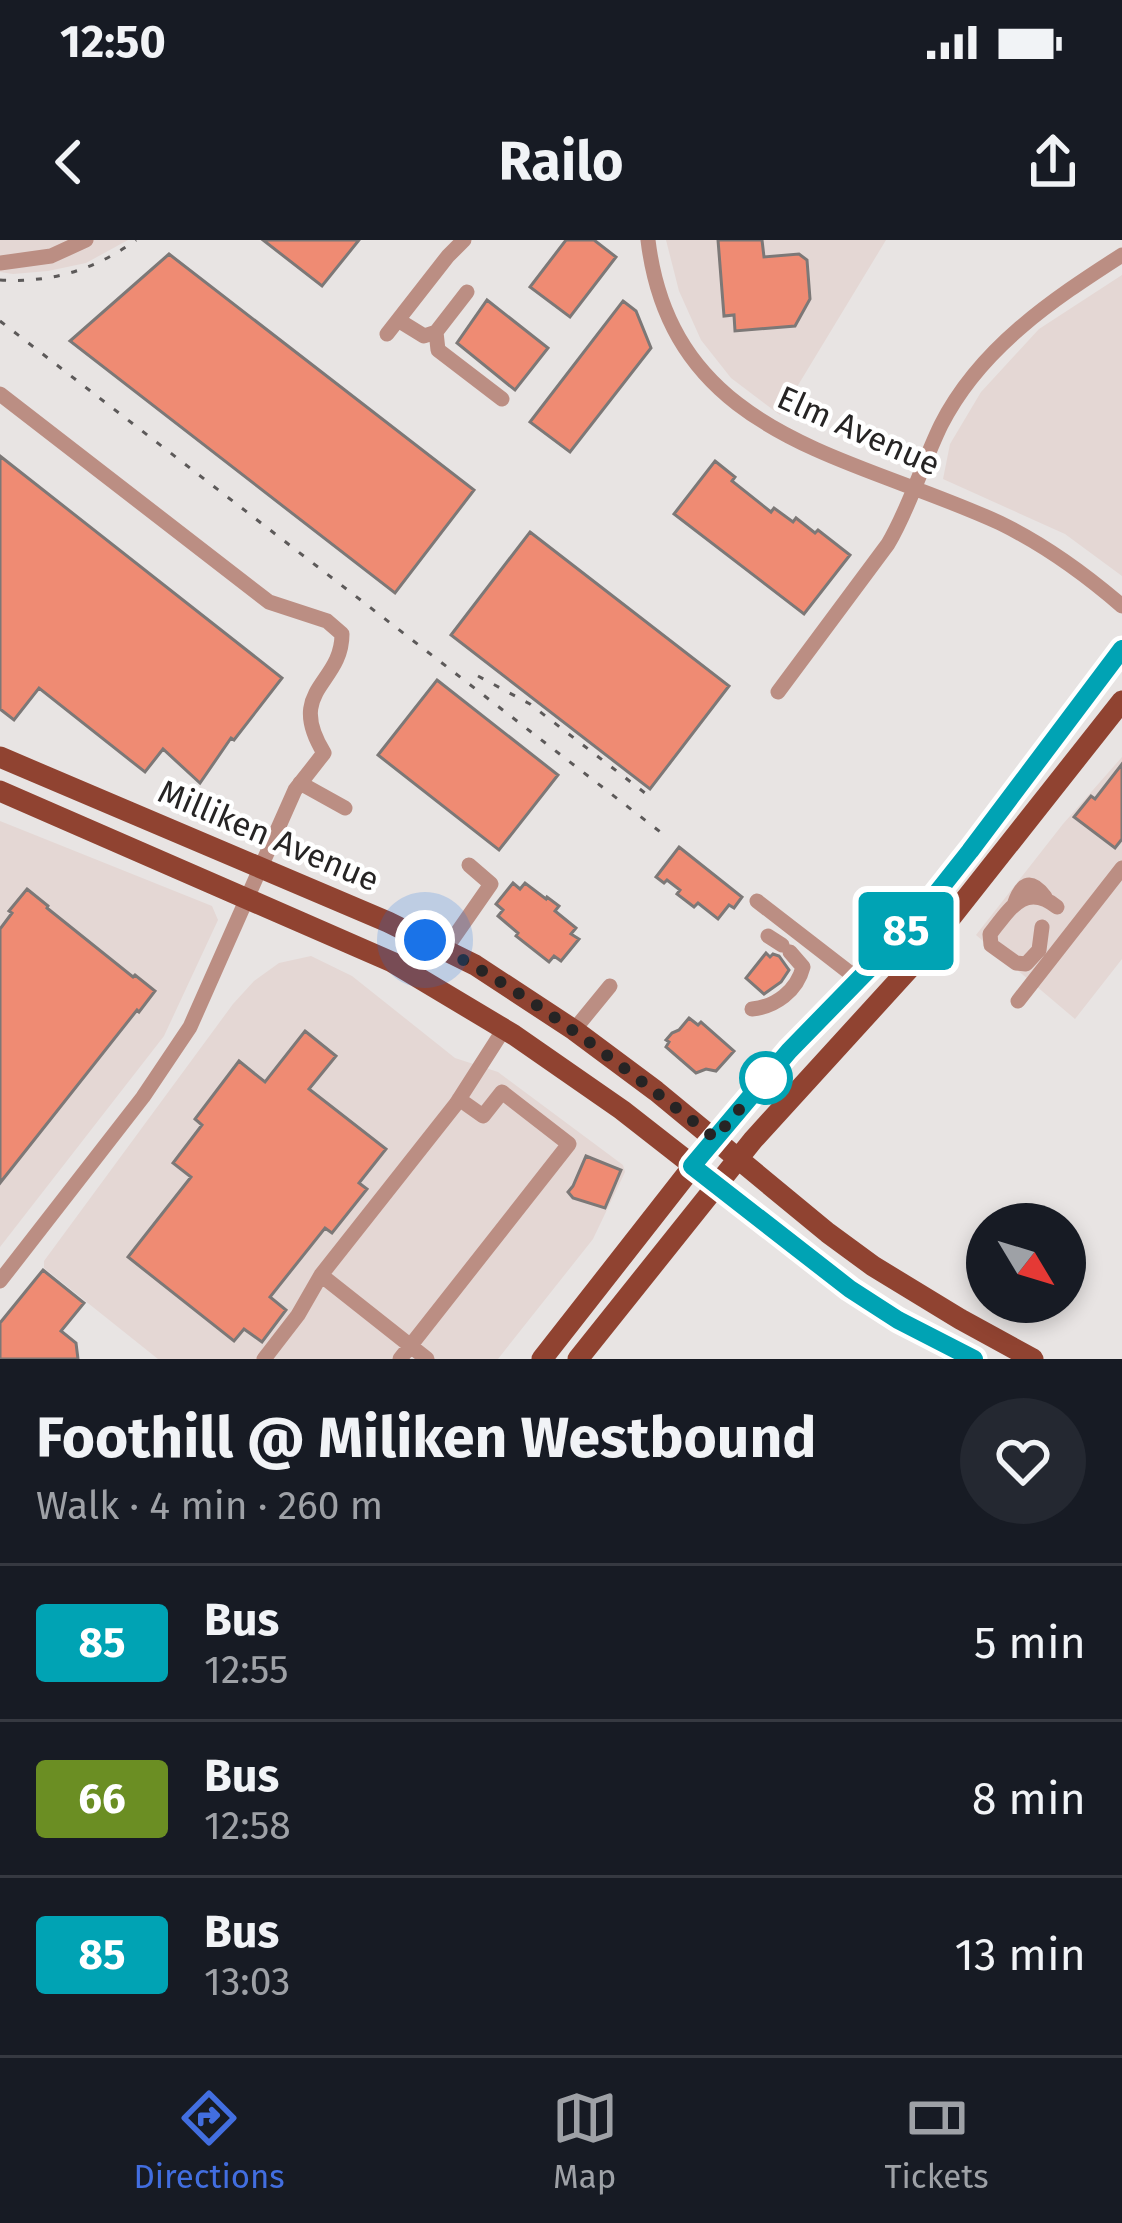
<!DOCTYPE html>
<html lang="en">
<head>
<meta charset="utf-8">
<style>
	body { margin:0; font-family:"Fira Sans",sans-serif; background:#242831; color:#f1f3f6; height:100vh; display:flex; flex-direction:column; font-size:45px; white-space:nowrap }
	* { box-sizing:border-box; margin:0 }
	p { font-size:39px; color:#9ea1a6 }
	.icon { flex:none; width:66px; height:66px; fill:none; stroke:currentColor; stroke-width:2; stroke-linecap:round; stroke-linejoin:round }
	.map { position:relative; height:1119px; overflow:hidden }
	.side { display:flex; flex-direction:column; background:#171b24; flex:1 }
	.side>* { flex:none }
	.badge { padding:0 24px; border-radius:9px; font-size:42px; line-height:78px }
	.needle { width:78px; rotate:128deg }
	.tools { position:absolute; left:966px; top:963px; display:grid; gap:24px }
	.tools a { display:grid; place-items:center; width:120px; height:120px; border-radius:50%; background:#171b24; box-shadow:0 6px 18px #0003; font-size:60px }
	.you { position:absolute; width:60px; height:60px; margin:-30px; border:9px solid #fff; border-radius:50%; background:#1a73e8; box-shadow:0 0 0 18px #1a73e833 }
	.map>.badge { position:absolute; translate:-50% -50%; box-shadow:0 0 0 6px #fff }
	.round { display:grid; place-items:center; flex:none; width:126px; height:126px; border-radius:63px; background:#242831 }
	.headline { display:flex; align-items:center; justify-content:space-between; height:204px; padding:0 36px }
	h1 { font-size:57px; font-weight:700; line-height:90px }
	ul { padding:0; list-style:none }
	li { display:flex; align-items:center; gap:36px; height:156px; padding:0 36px; border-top:3px solid #363941 }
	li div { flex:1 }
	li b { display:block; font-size:45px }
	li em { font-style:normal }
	li .badge { min-width:132px; font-weight:700; text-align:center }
	.status { display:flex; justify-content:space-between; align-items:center; height:84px; padding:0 60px; background:#171b24; direction:ltr }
	.status svg { height:33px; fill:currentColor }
	header { display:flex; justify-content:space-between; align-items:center; height:156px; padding:0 36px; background:#171b24; font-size:54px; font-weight:700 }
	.dock { display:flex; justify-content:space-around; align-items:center; height:168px; border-top:3px solid #363941; background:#171b24; font-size:33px; color:#9ea1a6 }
	.dock a { display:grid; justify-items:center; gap:6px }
	.dock .active { color:#426ee0 }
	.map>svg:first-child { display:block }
	.built { fill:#e4d7d4 }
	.building { fill:#ef8b73; stroke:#7c7877; stroke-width:3 }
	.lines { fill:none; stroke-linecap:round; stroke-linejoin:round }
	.minor { stroke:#bb8e83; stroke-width:15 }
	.major { stroke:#904331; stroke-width:21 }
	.rail { stroke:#5c5959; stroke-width:3; stroke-dasharray:6 12; stroke-linecap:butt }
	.line-casing { stroke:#fff; stroke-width:27 }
	.line { stroke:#00a3b4; stroke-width:18 }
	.walk { stroke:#262424; stroke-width:12; stroke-dasharray:0 21.6 }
	.stop-dot { fill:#fff; stroke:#00a3b4; stroke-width:6 }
	.labels { text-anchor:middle; stroke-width:9; stroke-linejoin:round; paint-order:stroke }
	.street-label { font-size:33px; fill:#262424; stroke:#fff }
</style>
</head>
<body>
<div class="status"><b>12:50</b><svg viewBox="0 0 49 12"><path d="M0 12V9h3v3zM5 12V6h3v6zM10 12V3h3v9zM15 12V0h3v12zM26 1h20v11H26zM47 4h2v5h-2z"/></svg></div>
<header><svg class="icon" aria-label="back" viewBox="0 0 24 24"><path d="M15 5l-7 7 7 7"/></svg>Railo<svg class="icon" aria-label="share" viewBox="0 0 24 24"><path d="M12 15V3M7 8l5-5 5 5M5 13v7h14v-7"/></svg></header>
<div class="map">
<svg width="1122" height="1119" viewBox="0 0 1122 1119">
	<rect width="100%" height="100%" fill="#e8e4e3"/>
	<path class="built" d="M0,0H128L86,23L48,31L13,34L0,32Z
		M666,0H886L780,175L731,138L701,100L679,51Z
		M1122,35V336L1065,294L943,239L950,204L981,152L1039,89Z
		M1122,517V719L1075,779L976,695L1063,584Z
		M0,581L212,666L218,680L164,796L0,1007Z
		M311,716L352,736L455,818L498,832L623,925L625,932L593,999L498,1119H158L44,1028V1021L233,764L254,741L279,723Z"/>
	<path class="building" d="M263,0H359L322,46Z
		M566,0H594L616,17L570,77L530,47Z
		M718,0H762L764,17L799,14L807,20L810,59L795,86L735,91L734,75L724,76Z
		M169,14L474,250L395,353L70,101Z
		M487,60L548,108L515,150L457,103Z
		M623,61L636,71L651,108L570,212L530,182Z
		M0,216L282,438L234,500L231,498L200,543L163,509L145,532L39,448L14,480L0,469Z
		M715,221L735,237L732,241L771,272L774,268L793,282L796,278L815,293L818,290L850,315L804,374L674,274Z
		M530,292L729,446L650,549L451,395Z
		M437,440L558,535L499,610L378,515Z
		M1122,524V599L1115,608L1074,577L1091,556L1095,559Z
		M679,607L742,657L734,668L729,665L718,679L698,663L694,667L677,654L680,650L667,640L664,643L656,637Z
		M513,643L520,649L525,643L546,659L547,657L559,666L555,671L576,688L571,694L579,699L561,721L554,716L549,722L516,696L518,693L498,676L503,670L496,664Z
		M27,649L48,666L47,668L133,737L135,735L155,751L139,772L137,770L0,943V689L12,673L9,671Z
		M766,713L770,717L773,714L779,716L789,730L781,742L764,754L746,738Z
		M689,778L698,785L701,782L734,811L716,831L706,829L696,833L666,807L669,802L666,800L672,793L679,790Z
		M305,791L336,816L309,849L386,909L359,943L367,949L332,993L325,988L270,1057L286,1070L262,1102L244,1089L234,1101L128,1017L191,937L173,923L202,885L195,879L239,821L265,842Z
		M586,916L621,930L605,968L573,958L568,952L573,946Z
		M43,1030L84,1063L61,1091L76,1103L78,1119H0V1083Z"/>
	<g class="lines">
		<path class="minor" d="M648,0C672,198 851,214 1000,283C1045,305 1085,334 1122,366
			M0,23L51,16L86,0
			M398,80L424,96L436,92L467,52
			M436,92L438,110L502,159
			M387,94L448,16L464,0
			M0,154L269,362L327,381L342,394C342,445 285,449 324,513L295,550L190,787L143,857L0,1041
			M778,452L888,304C910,267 922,224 941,185C980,108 1052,60 1122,15
			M300,543L345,568
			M757,661L859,740
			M1014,665C1021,644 1030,637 1045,657
			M1042,687L1039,710L1026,724L1016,723L991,705L990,694C1009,670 1025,641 1057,667
			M768,696L782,705
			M445,710L491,644L469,625
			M1018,761L1122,628
			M752,769C775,767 797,751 803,727L790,712
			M574,790L610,746
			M321,1035L427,1119
			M264,1119L298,1075L321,1035L456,864L504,789
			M400,1119L569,904L502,852L483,876L459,859"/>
		<path class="major" d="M0,517L388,682L475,725L574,790L656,851L828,993L873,1026L960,1079L1033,1119
			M0,551L392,722L514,795L622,870L851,1049L898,1080L974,1119
			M542,1119L726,884L789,811L909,688L970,611L1122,409
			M578,1119L753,900L919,718L1122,461"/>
		<path class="rail" d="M0,40C51,43 95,30 136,0
			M0,81L663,594
			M478,436L530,464L645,553"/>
	</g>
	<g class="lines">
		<defs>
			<path id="line" d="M974,1119L898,1080L850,1049L692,926L789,811L909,688L970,611L1122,409"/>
		</defs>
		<use href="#line" class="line-casing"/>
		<use href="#line" class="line"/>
		<path class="walk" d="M425,700C531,752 621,826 715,898L766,838"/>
	</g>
	<circle class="stop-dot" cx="766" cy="838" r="24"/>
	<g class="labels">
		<g class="street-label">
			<text transform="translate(859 190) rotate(24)" y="12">Elm Avenue</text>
			<text transform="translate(269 595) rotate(23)" y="12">Milliken Avenue</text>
		</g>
	</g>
</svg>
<div class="tools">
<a><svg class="needle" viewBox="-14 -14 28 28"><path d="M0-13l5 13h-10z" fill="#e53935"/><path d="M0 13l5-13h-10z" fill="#9ea1a6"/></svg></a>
</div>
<div class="you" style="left:425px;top:700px"></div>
<b class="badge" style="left:906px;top:691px;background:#00a3b4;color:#fff">85</b>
</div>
<section class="side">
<div class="headline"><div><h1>Foothill @ Miliken Westbound</h1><p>Walk · 4 min · 260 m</p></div><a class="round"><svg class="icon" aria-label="heart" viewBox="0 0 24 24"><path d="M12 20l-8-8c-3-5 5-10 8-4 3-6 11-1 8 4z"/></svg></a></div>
<ul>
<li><span class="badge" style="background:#00a3b4;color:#fff">85</span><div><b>Bus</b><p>12:55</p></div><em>5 min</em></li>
<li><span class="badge" style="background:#6b8e23;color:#fff">66</span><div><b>Bus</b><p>12:58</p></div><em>8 min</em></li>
<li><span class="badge" style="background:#00a3b4;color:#fff">85</span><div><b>Bus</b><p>13:03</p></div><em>13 min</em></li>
</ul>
</section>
<nav class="dock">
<a class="active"><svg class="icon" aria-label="directions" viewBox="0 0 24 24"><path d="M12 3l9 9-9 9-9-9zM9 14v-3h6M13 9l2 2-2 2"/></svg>Directions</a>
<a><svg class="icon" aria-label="map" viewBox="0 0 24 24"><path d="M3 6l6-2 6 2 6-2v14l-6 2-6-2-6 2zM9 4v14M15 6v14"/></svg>Map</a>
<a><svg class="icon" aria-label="tickets" viewBox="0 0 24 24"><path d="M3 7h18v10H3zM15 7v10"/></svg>Tickets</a>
</nav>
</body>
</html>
